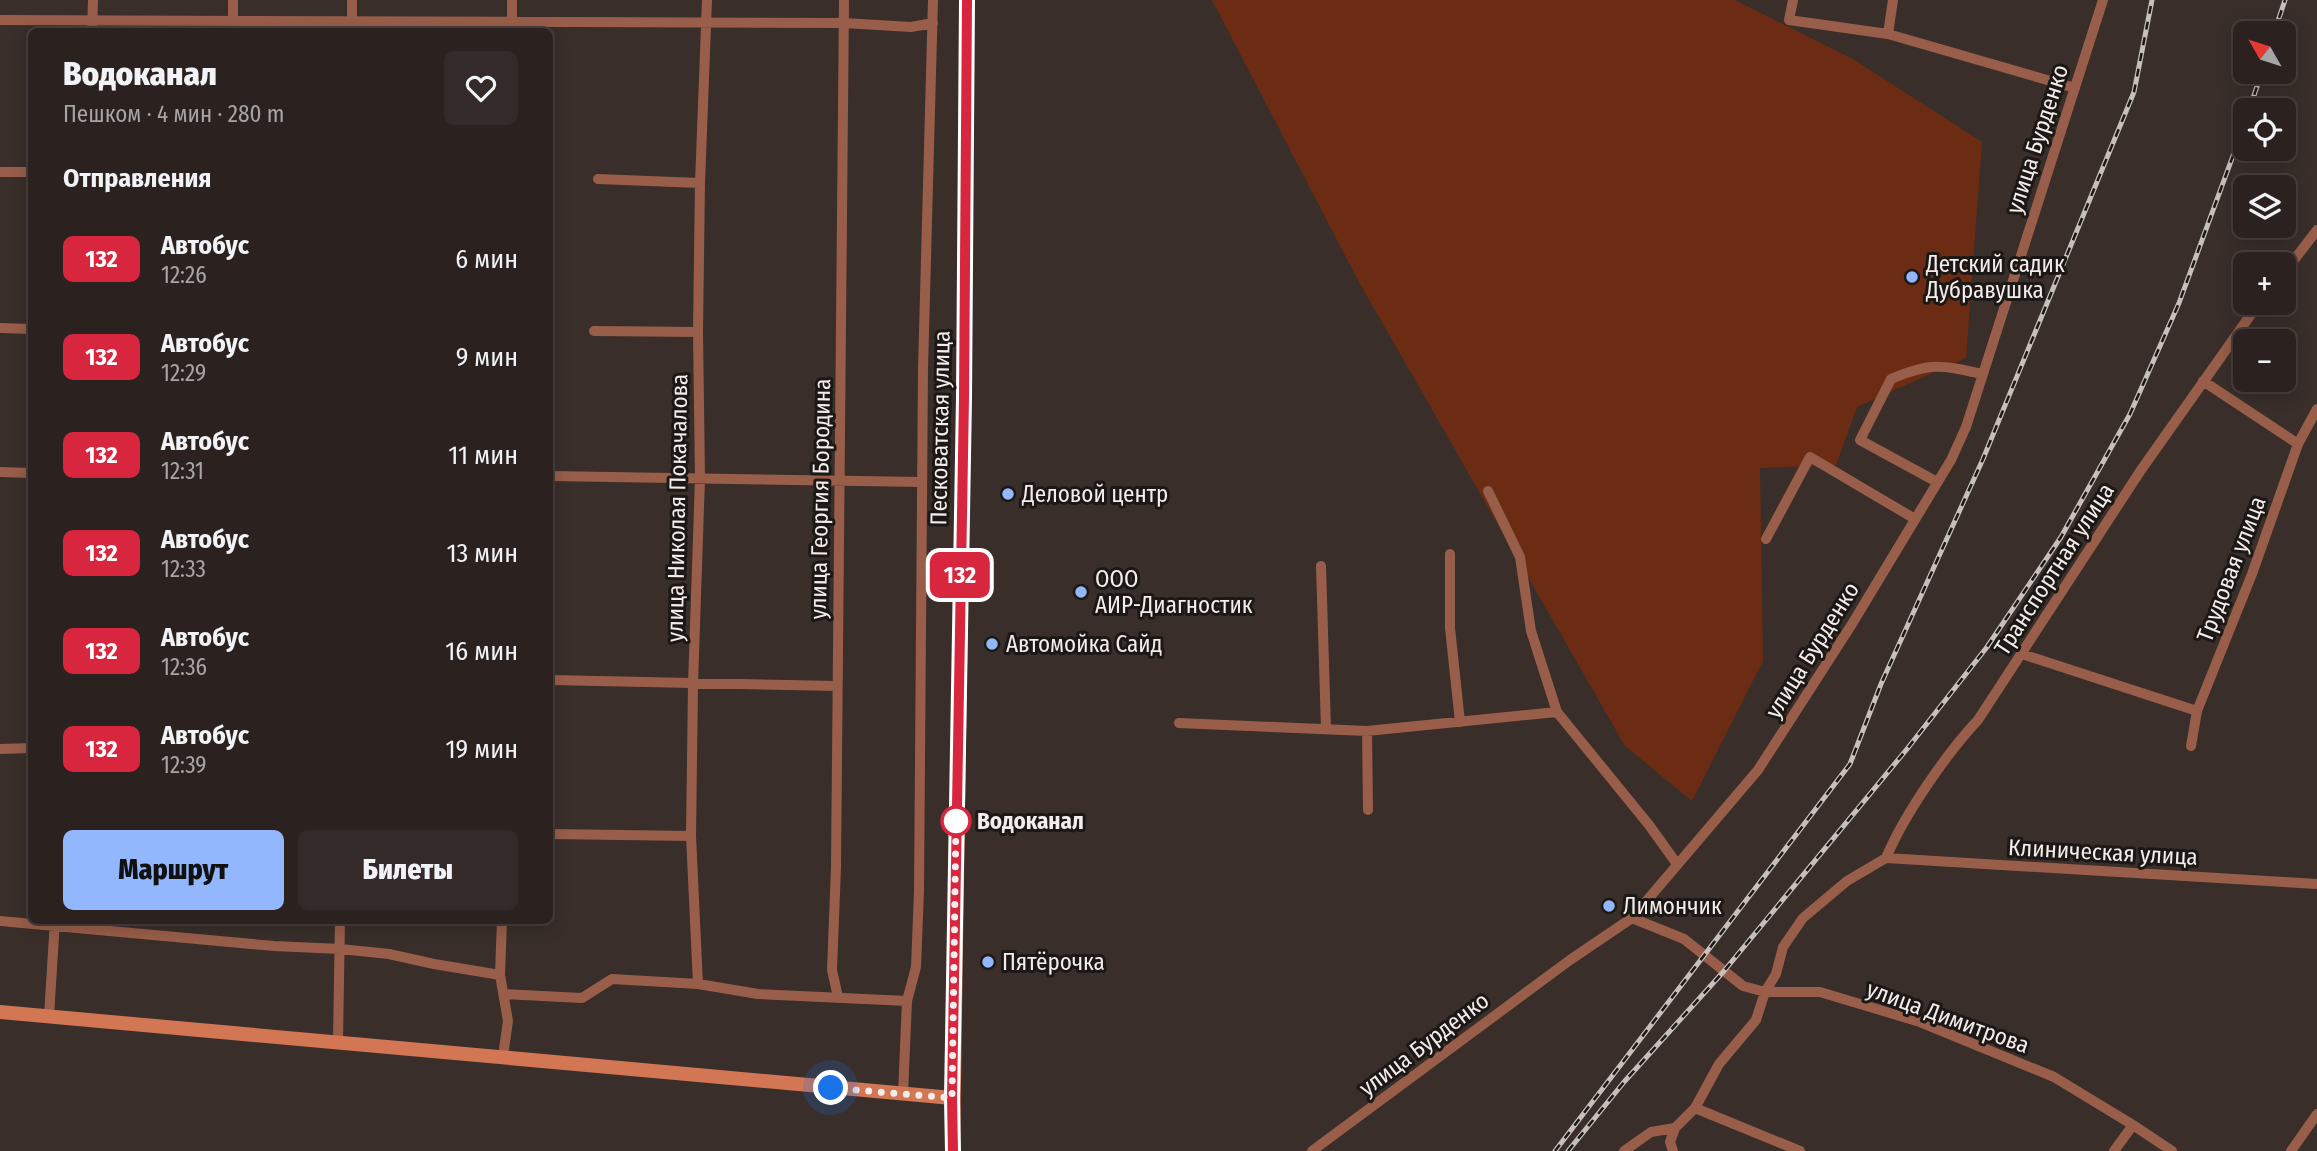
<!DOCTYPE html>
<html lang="ru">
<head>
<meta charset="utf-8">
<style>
	body { margin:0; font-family:"Fira Sans Condensed",sans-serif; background:#332a29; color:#f1f3f6; height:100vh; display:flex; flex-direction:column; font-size:26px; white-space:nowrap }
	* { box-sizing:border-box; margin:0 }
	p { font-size:23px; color:#a6a4a5 }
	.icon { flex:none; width:38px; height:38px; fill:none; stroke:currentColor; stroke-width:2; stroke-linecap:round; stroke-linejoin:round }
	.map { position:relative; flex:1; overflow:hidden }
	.details { position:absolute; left:28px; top:28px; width:525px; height:896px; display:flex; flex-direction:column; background:#2b2220; border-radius:10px; box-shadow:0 4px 18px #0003,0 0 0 2px #473f3e }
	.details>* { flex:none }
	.badge { padding:0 14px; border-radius:10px; font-size:24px; line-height:46px }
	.needle { width:46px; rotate:309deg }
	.controls { position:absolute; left:2233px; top:21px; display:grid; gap:14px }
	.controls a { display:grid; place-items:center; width:63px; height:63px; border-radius:10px; background:#2b2220; box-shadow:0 4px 18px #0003,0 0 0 2px #473f3e; font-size:35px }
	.you { position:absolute; width:35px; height:35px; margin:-18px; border:5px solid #fff; border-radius:50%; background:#1a73e8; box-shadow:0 0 0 10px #1a73e833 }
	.map>.badge { position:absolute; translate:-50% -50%; box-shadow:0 0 0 4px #fff }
	h2 { padding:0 35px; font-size:26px; line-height:63px }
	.round { display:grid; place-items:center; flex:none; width:74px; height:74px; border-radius:10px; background:#332a29 }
	.headline { display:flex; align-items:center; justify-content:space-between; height:119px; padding:0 35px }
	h1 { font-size:33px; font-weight:800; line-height:52px }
	.button { display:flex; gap:14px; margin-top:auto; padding:14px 35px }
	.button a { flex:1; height:80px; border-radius:10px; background:#93b7fd; color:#111; font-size:28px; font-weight:800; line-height:80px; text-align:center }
	.button a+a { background:#332a29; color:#f1f3f6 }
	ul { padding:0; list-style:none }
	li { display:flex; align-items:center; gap:21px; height:98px; padding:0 35px }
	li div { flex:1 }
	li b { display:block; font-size:26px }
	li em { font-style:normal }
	li .badge { min-width:77px; font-weight:700; text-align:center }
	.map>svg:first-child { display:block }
	.green { fill:#6c2c13 }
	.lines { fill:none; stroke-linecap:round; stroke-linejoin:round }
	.minor { stroke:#985e49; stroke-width:10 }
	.secondary { stroke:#d27654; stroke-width:14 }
	.rail-casing { stroke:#c8bfbd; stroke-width:5 }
	.rail { stroke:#1c1816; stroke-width:2.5; stroke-dasharray:8; stroke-linecap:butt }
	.line-casing { stroke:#fff; stroke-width:16 }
	.line { stroke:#d7263d; stroke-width:10 }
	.walk { stroke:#f5edeb; stroke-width:7; stroke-dasharray:0 12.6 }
	.poi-dot { fill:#93b7fd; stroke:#1c1816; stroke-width:2.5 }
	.stop-dot { fill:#fff; stroke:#d7263d; stroke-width:3.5 }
	.labels { text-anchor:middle; stroke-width:6; stroke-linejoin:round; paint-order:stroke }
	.street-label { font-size:23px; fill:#f5edeb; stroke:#1c1816 }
	.poi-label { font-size:23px; fill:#f5edeb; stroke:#1c1816; text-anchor:start }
	.stop-label { font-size:23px; font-weight:bold; fill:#f5edeb; stroke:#1c1816; text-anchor:start }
</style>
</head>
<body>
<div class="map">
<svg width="2317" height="1151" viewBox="0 0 2317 1151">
	<rect width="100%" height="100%" fill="#392e2a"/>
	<path class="green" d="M1212,0H1735L1853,59L1982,142L1966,358L1857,407L1836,465L1760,468L1763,661L1692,801L1625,746L1360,284Z"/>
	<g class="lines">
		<path class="minor" d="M233,0V20
			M1793,0L1789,20L1888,34L2075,88
			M0,20L844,23L911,27L933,23
			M92,32L93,0
			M352,32V0
			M512,32V0
			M1888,34L1893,0
			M0,172H32
			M598,179L700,183
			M2284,273L2317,230
			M0,328L32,329
			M594,331L698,332
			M2203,381L2298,444
			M0,472L32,473
			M550,476L922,482
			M1937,482L1860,440L1891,379C1931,362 1941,365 1982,374
			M1488,491L1520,557L1531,631L1557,712L1649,825L1677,864
			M1766,539L1810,457L1915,519
			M1450,554V628L1460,722
			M1321,566L1326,729
			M2022,654L2197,711
			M550,680L837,686
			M1179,723L1367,731L1557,712
			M1367,731L1368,810
			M2191,746L2197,711L2252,574L2298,444L2317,409
			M0,749L32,748
			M550,834L691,836
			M1886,858C1904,815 1946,754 1978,720L2141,470L2259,303
			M1886,858L2317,884
			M1632,918L1684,939L1743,986L1765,992H1820L1920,1022L2054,1077L2133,1125L2172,1151
			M502,920L500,975L508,1021L503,1056
			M0,921L274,946L340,949L389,954L434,964L500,975
			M698,984L691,836L693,685L700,478L698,332L700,183L707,0
			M505,994L582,998L612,979L698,984L758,994L907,1001
			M838,997L832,970L836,867L844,0
			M49,1016L55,920
			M338,1041L340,920
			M903,1094L907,1001L916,967L919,891L923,369L933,0
			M1695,1108L1800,1151
			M1312,1151L1570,960L1632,918L1758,770L1852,624L1951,460L1966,427L2103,0
			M1624,1151L1651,1132L1675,1128
			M1673,1151L1670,1142L1675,1128L1695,1108L1719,1064L1756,1020L1765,992L1776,974L1783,947L1803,918L1847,881L1886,858
			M2114,1151L2133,1125
			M2291,1151L2317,1114"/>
		<path class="secondary" d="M0,1012L952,1098
			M953,1151L964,399L967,0"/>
		<defs>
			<path id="rail" d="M2274,33L2285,0
				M2249,110L2262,72
				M1555,1151L1850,764L1881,684L1983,459L2134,92L2152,0
				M1568,1151L1624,1082L1724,971L1907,749L1987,647L2061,537L2130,414L2179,303L2245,123"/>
		</defs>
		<use href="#rail" class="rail-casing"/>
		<use href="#rail" class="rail"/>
	</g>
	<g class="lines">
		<defs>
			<path id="line" d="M953,1151L952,1098L964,398L967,0"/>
		</defs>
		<use href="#line" class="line-casing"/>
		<use href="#line" class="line"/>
		<path class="walk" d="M831,1088L952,1098L956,821"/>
	</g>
	<g class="poi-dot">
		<circle cx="1912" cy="277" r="7"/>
		<circle cx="1008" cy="494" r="7"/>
		<circle cx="1081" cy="592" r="7"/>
		<circle cx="992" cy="644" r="7"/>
		<circle cx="1609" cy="906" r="7"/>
		<circle cx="988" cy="962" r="7"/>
	</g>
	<circle class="stop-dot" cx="956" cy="821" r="14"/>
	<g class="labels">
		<g class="street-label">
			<text transform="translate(2037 139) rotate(-72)" y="8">улица Бурденко</text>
			<text transform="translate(940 428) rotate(-89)" y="8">Песковатская улица</text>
			<text transform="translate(820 499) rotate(-89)" y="8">улица Георгия Бородина</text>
			<text transform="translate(677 508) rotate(-89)" y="8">улица Николая Покачалова</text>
			<text transform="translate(2054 569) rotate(-57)" y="8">Транспортная улица</text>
			<text transform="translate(2231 569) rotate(-69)" y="8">Трудовая улица</text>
			<text transform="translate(1812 650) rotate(-58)" y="8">улица Бурденко</text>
			<text transform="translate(2103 852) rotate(3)" y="8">Клиническая улица</text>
			<text transform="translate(1948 1017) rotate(20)" y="8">улица Димитрова</text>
			<text transform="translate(1424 1044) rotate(-37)" y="8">улица Бурденко</text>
		</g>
		<g class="poi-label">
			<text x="1926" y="272">Детский садик<tspan x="1926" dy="26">Дубравушка</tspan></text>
			<text x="1022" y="502">Деловой центр</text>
			<text x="1095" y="587">ООО<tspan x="1095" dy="26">АИР-Диагностик</tspan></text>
			<text x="1006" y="652">Автомойка Сайд</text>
			<text x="1623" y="914">Лимончик</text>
			<text x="1002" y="970">Пятёрочка</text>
		</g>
		<g class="stop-label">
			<text x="977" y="829">Водоканал</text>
		</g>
	</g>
</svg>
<div class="controls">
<a><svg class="needle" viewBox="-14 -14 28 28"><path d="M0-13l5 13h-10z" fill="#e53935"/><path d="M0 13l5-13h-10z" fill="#a6a4a5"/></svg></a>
<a><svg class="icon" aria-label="locate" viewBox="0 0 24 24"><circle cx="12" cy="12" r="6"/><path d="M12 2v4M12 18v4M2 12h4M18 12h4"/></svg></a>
<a><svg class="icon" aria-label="layers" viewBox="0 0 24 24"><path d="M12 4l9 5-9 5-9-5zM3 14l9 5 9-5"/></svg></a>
<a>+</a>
<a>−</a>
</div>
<div class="you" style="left:831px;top:1088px"></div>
<b class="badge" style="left:960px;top:575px;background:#d7263d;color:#fff">132</b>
<section class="details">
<div class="headline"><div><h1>Водоканал</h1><p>Пешком · 4 мин · 280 m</p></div><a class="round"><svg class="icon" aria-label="heart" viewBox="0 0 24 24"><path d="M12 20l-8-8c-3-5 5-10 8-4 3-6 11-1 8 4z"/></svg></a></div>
<h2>Отправления</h2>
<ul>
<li><span class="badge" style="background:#d7263d;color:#fff">132</span><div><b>Автобус</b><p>12:26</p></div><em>6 мин</em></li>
<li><span class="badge" style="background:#d7263d;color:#fff">132</span><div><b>Автобус</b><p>12:29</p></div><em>9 мин</em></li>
<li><span class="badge" style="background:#d7263d;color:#fff">132</span><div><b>Автобус</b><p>12:31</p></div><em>11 мин</em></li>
<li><span class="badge" style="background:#d7263d;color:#fff">132</span><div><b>Автобус</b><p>12:33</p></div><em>13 мин</em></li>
<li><span class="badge" style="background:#d7263d;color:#fff">132</span><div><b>Автобус</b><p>12:36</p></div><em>16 мин</em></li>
<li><span class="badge" style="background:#d7263d;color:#fff">132</span><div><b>Автобус</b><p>12:39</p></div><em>19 мин</em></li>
</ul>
<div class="button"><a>Маршрут</a><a>Билеты</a></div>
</section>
</div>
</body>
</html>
